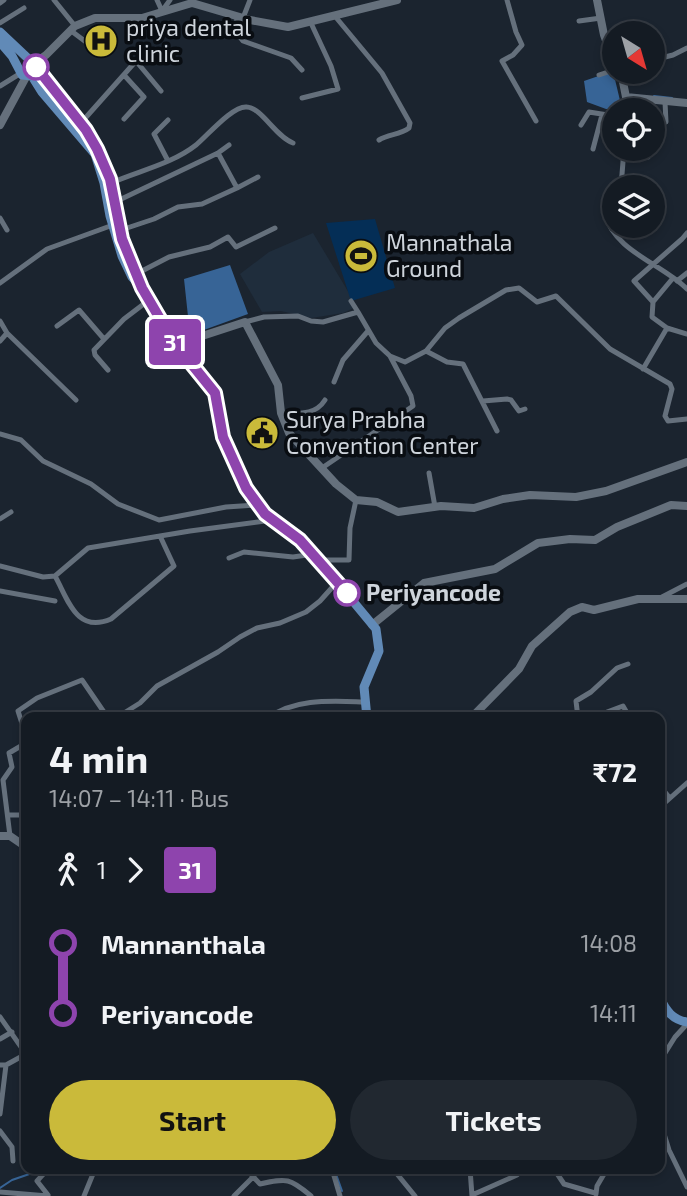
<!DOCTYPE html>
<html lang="en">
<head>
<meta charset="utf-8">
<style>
	body { margin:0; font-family:"Exo 2",sans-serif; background:#212830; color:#f1f3f6; height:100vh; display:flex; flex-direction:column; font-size:26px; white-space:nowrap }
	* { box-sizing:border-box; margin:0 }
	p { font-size:23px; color:#9da1a6 }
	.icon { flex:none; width:38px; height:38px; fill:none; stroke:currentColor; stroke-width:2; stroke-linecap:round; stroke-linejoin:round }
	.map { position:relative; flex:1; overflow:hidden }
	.details { position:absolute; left:21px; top:712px; width:644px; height:462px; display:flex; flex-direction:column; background:#141b23; border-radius:14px; box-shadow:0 4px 10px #0003,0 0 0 2px #333941 }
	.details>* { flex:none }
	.badge { padding:0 14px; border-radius:5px; font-size:24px; line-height:46px }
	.needle { width:46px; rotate:143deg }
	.buttons { position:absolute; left:602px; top:21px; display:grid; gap:14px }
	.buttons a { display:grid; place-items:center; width:63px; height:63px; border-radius:50%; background:#141b23; box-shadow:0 4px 10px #0003,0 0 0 2px #333941; font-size:35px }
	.map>.badge { position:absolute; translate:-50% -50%; box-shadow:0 0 0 4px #fff }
	.legs { display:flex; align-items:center; gap:10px; height:77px; padding:0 28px; font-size:23px }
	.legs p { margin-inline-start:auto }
	.overview { display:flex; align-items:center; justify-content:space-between; height:119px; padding:0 28px }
	h1 { font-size:38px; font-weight:700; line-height:52px }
	.action { display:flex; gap:14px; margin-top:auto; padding:14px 28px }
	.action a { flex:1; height:80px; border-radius:42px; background:#caba3a; color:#111; font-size:28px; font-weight:700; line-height:80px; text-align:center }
	.action a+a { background:#212830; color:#f1f3f6 }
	ul { padding:0 28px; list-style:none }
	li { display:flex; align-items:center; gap:24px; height:70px; font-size:26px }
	li i { display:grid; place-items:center; width:10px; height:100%; margin:0 9px; background:currentColor }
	li i::after { content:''; width:18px; height:18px; margin:-9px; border:5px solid; border-radius:50%; background:#141b23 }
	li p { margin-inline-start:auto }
	li:first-child i { background:linear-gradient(#0000 50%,currentColor 0) }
	li:last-child i { background:linear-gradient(currentColor 50%,#0000 0) }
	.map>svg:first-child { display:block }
	.built { fill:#1f2d3c }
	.green { fill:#042e56 }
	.water { fill:#376496 }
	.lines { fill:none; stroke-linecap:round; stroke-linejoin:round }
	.stream { stroke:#376496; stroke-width:2 }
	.street { stroke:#65707c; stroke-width:5 }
	.secondary { stroke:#65707c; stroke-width:8 }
	.primary { stroke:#618ab7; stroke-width:9 }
	.line-1-casing { stroke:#fff; stroke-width:16 }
	.line-1 { stroke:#8e44ad; stroke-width:10 }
	.stop-1-dot { fill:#fff; stroke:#8e44ad; stroke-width:3.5 }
	.labels { text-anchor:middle; stroke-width:7; stroke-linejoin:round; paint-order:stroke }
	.poi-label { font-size:23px; fill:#ced4db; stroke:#090d12; text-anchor:start }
	.stop-label { font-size:23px; font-weight:bold; fill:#ced4db; stroke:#090d12; text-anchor:start }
</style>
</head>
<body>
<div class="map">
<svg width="687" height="1196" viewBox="0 0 687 1196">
	<rect width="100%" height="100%" fill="#1b242f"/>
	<path class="built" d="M313,233L352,298L354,308L343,313L311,318L281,311L262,312L240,274L269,252Z"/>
	<path class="green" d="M375,219L395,288L351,301L326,223Z"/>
	<path class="water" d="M613,71L622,109H606L587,102L584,81Z
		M230,265L248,314L190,335L184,279Z"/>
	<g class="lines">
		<path class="stream" d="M654,96L672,98
			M336,1174L342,1191
			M0,1188L12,1180L44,1169"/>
		<path class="street" d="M54,0L75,26
			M157,0L162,11L170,0
			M507,0L516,32L522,45L513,55L502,61L536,121
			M0,3L4,0
			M334,15L382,73L410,123L409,128C400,135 389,134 379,140
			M237,16L236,32L243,41L291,58L302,70
			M243,18L250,0
			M579,21L601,18
			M0,23L24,8
			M70,30L90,45
			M653,60L673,55L687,48
			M124,75L144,97L124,119
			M599,75L614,70
			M0,86L21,73
			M626,97L628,110
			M302,98L338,89L331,66L310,21
			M665,102L666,122
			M649,110V100
			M80,124L136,61L161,91
			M581,125L589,112L614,116
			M593,149L602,115
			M218,153L229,145
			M648,157V149
			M167,159L154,134L168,120
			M111,183C138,171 172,164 196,145C207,136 233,105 247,107C262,108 275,136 293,143
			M621,187L624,149
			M237,188L258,177
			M653,201L655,202
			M115,202L218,153L237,188L202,204L178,207L154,219L121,230
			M614,202L605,214C614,251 662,264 687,289
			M0,218L7,230
			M687,233L682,239L634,281L653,302L652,317L667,328L687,334
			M138,273L169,257L210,247L228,237L236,247L275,228
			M677,281L687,273
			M0,283L47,249L113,225
			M653,302L673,278
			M0,321L7,333
			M245,322L264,317L298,316L311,321L323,322L358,312L351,301
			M57,326L79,310L104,339
			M0,341L7,333L76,400
			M426,351L445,328L459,318L506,290L519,288L537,302L556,296L610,349L670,384L672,389L665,416L668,421L687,419
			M390,356L405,362L426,351L447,362L463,364L497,431
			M643,369L667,328
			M108,370L95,355L94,350L124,319L149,300
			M334,382L343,360L368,331
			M483,401L507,399L511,400L519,411L525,409
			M281,413C298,413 315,416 325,400
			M0,434L21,440L43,461L91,484L118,504L159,520L226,507L257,505
			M322,468L413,406L411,396L390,356L376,343L358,312
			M429,473L435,507
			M0,519L11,512
			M229,558L244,552L293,557L314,554
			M318,560H349L350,528L356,500
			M0,566L43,577L55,576L88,548L190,531L273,520
			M55,576C68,599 76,634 111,619L174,566L160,536
			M0,591L55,601
			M662,597L687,584
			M116,718L140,703L157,686L218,652L240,637L257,628L280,623L306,612L320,601L337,582
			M268,718C296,698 331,701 364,702
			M578,718L576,701L591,692L617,668L628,664
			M600,718L607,712L623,706L630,718
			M26,736L18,711L37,698L82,680L108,718
			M660,786L669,797
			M660,807L687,783
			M8,815H26
			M10,836L3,780L12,767L9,753L26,743
			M0,1017L26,1054
			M0,1039L12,1032
			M660,1061L675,1037L687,1024
			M0,1065H6L26,1054
			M660,1095L662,1110L660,1118
			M0,1114L6,1065
			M660,1121L669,1150L687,1187
			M0,1131L12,1147L13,1161
			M48,1169L37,1181L48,1195
			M246,1169L260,1184C287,1178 290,1178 311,1196
			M332,1169L340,1196
			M393,1169L415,1196
			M430,1169L433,1173L445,1169
			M470,1169L472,1196
			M554,1169L564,1184L595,1193
			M0,1192L48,1196
			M596,1194L597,1186L607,1169
			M472,1195L517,1175L515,1169
			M84,1196L95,1169
			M234,1196L254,1176"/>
		<path class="secondary" d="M597,0L604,35L614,63
			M33,64L46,55L75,26L95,18H142L192,3L250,20L288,27L397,0
			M621,72L626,97L687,103
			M0,125L26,77
			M180,348L196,338L245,322L278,385L281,413L289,433L336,484L356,500L377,502L398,512L441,506L474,508L503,499L530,495L576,497L606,491L687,462
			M372,625L424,583L495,569L538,543L570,539L595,540L617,527L671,505L687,506
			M471,718L519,669L532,646L570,612L582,607L594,610L638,599H687
			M0,836H10L26,847"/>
		<path class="primary" d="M0,32L35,65L36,70L86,130L100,154
			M0,42L12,56L22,75L32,76
			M32,76L42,92L95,154L104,183L110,216L122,256L132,277L142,288L173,341L214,393L223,437L252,498L265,514L294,534L308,547L376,629L379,651L364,687L367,718
			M105,167L122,239L142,287
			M660,998C666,1011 673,1020 687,1022"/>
	</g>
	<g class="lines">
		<defs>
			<path id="line-1" d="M36,67L86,130L97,149L110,179L122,239L142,288L173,341L215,393L223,437L246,488L265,514L300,540L347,593"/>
		</defs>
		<use href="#line-1" class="line-1-casing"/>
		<use href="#line-1" class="line-1"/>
	</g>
	<defs>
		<symbol id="hospital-disc" viewBox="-11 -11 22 22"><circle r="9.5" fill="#caba3a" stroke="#090d12"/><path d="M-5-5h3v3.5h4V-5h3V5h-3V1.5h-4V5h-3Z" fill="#111"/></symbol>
		<symbol id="stadium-disc" viewBox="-11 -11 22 22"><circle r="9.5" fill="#caba3a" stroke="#090d12"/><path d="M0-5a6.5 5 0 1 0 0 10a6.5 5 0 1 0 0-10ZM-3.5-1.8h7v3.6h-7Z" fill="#111"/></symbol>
		<symbol id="civic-disc" viewBox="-11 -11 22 22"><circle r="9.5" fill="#caba3a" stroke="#090d12"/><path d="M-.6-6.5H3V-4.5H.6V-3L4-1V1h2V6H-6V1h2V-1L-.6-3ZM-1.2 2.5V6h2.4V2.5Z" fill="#111"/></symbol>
	</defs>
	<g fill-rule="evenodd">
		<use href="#hospital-disc" x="82" y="22" width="38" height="38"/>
		<use href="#stadium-disc" x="342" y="237" width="38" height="38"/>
		<use href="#civic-disc" x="243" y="414" width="38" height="38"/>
	</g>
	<g class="stop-1-dot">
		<circle cx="36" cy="67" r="12"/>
		<circle cx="347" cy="593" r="12"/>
	</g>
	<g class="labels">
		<g class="poi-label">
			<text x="126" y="36">priya dental<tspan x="126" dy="26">clinic</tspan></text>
			<text x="386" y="251">Mannathala<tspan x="386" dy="26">Ground</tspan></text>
			<text x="286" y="428">Surya Prabha<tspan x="286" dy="26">Convention Center</tspan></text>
		</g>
		<g class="stop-label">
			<text x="366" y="601">Periyancode</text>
		</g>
	</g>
</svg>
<div class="buttons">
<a><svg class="needle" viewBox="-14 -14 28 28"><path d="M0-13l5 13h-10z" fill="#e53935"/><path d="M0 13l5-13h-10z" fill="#9da1a6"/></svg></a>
<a><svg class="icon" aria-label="locate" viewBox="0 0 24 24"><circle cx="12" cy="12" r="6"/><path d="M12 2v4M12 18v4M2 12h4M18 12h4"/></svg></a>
<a><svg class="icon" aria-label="layers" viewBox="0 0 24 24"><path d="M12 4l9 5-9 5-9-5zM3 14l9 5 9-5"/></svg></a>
</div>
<b class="badge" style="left:175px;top:342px;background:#8e44ad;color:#fff">31</b>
<section class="details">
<div class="overview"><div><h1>4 min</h1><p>14:07 – 14:11 · Bus</p></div><b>₹72</b></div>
<div class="legs"><svg class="icon" aria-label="walk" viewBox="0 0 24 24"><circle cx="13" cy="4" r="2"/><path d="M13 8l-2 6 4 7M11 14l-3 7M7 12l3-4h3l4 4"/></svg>1<svg class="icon" aria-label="forward" viewBox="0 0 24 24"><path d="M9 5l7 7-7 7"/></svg><b class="badge" style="background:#8e44ad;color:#fff">31</b></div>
<ul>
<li><i style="color:#8e44ad"></i><b>Mannanthala</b><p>14:08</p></li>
<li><i style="color:#8e44ad"></i><b>Periyancode</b><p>14:11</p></li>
</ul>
<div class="action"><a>Start</a><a>Tickets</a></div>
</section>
</div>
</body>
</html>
